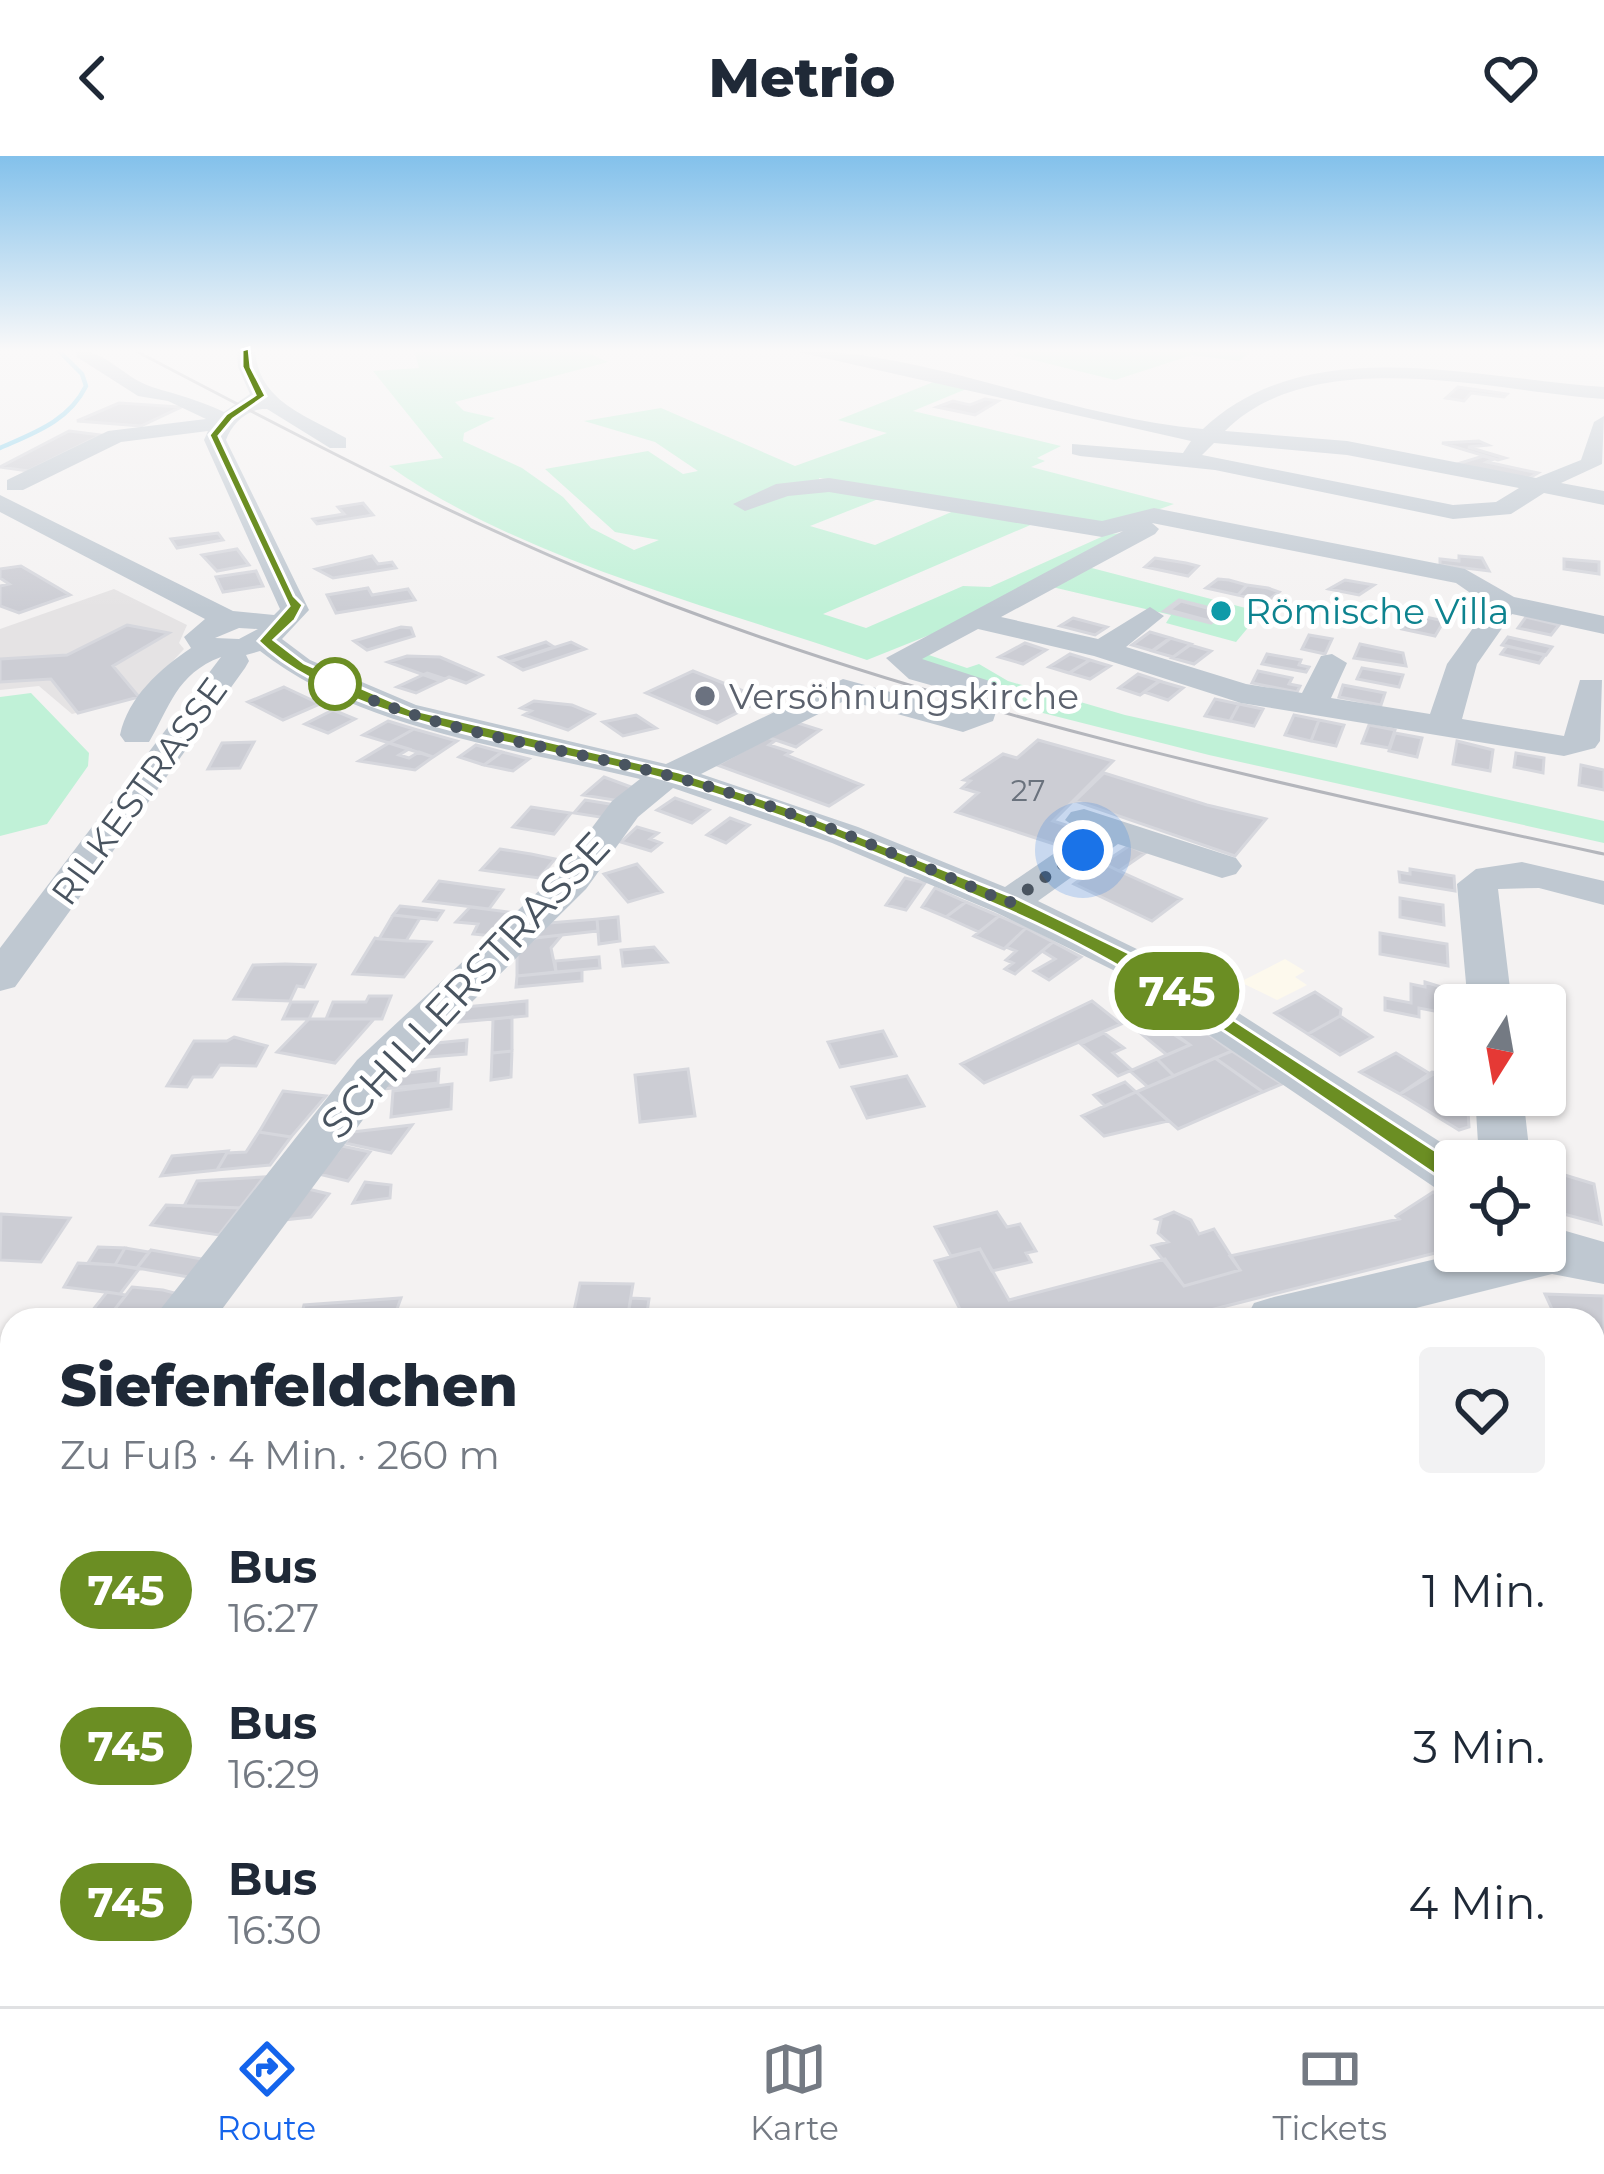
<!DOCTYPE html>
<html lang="de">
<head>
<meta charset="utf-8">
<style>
	body { margin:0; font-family:Montserrat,sans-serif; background:#f2f2f3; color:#1f2937; height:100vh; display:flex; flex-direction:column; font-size:45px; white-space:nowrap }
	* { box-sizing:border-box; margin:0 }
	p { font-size:39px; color:#747a83 }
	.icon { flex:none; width:66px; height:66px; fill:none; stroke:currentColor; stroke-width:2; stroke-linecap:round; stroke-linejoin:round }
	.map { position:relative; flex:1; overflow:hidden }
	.side { position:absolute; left:0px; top:1152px; width:1605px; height:699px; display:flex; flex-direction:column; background:#fff; border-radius:36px 36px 0 0; box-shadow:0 3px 9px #0004 }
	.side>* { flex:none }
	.badge { padding:0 24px; border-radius:39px; font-size:42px; line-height:78px }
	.needle { width:78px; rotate:191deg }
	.tools { position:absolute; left:1434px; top:828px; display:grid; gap:24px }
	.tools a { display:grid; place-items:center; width:132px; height:132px; border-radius:12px; background:#fff; box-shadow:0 3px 9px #0004; font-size:60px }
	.you { position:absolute; width:60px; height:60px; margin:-30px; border:9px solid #fff; border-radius:50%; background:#1a73e8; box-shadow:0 0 0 18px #1a73e833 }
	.map>.badge { position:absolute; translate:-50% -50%; box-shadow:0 0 0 6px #fff }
	.round { display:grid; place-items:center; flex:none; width:126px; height:126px; border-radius:12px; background:#f2f2f3 }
	.summary { display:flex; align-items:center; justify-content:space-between; height:204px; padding:0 60px }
	h1 { font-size:57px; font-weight:800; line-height:90px }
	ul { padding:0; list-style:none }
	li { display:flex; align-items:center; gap:36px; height:156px; padding:0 60px }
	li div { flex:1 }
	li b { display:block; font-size:45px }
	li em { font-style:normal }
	li .badge { min-width:132px; font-weight:700; text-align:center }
	header { display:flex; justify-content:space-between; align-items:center; height:156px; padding:0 60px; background:#fff; font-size:54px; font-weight:800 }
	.dock { display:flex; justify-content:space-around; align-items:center; height:168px; border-top:3px solid #e0e1e3; background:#fff; font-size:33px; color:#747a83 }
	.dock a { display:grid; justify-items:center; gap:6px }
	.dock .selected { color:#1464ec }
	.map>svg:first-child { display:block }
	.commercial { fill:#fdf9ed }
	.education { fill:#e5e3e4 }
	.green { fill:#c0f1d7 }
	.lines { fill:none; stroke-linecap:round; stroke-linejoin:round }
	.stream { stroke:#8cd4ef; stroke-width:4.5 }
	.building { fill:#cccdd4; stroke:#d6d7dd; stroke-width:3 }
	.minor { fill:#bfc8d1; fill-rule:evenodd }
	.tram { stroke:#b4b6bc; stroke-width:3 }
	.line { fill:#6b8e23; stroke:#fff; stroke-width:3 }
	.walk { stroke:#495460; stroke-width:12; stroke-dasharray:0 21.6 }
	.culture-dot { fill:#0f9aa8; stroke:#fff; stroke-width:4.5 }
	.stop-dot { fill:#fff; stroke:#6b8e23; stroke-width:6 }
	.worship-dot { fill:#6b7280; stroke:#fff; stroke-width:4.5 }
	.labels { text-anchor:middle; stroke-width:10; stroke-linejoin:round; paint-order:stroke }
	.far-number-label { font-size:30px; fill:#6a727d }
	.far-culture-label { font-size:36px; fill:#0d838f; stroke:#fff; text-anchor:start }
	.far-worship-label { font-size:36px; fill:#5b616d; stroke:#fff; text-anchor:start }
	.far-street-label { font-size:36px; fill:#495460; stroke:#fff }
	.street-label { font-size:42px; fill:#495460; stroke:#fff }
</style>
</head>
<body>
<header><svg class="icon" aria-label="back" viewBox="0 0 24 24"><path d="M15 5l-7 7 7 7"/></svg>Metrio<svg class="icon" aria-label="heart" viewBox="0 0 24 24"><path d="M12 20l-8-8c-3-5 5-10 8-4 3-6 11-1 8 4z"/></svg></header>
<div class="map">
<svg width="1604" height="1850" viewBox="0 0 1604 1850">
	<rect width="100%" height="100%" fill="#f4f2f2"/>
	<path class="commercial" d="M1285,803L1305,815L1295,821L1307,829L1277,844L1240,826Z"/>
	<path class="education" d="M114,433L187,469L179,487L184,493L139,541L72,558L39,530L0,534V473Z"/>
	<path class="green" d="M414,194H582L608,206L455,246L464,255L495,262L464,277L463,285L522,312L563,341L591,372L634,394L659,384L615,376L545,313L648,295L683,318L698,315L655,286L584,265L661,252L795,310L887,277L838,264L936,225L971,231L913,255L1061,290L1037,302L1045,305L1031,311L1174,348L1117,368L819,322L820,331L886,340L810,370L875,389L956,354L1035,367L823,458L866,472L963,430L990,431L1108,378L1129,377L957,468L867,504C714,451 521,403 389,310L443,302L373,215L419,212Z
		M1026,194H1252L1239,205L1192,199L1115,224L1013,199Z
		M1084,410L1261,456L1236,486L1166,467L1171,459L1048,430Z
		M923,497L967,512L979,508L1008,525L1125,559L1604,665V687L1209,599L1027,553L1019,536L918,507Z
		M31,537L89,597L88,610L47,668L0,680V541Z"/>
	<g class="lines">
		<path class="stream" d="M0,292C34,277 69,265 86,230L82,218L58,194"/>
	</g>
	<path class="building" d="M1458,231L1507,238L1504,241L1471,237L1464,245L1446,242Z
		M985,243L998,245L975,259L937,251L953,245L970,249Z
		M119,247L181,251L141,270L77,265Z
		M69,275L101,279L28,315L0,311Z
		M1479,285L1488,289L1468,291L1505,302L1498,304L1442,287Z
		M1483,300L1494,303L1487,306L1538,317L1526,324L1457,308Z
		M363,347L373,359L317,368L313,363L344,358L338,351Z
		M218,377L223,384L177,392L171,383Z
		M237,393L249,409L217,415L202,399Z
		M372,400L378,408L392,406L396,412L333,422L316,413Z
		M1459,400L1482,402L1489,415L1440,409V403L1459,405Z
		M1155,402L1186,407L1198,410L1188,420L1145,411Z
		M1564,403L1599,406V418L1564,413Z
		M21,410L70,439L19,457L0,450V430L9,428L0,422V413Z
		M256,415L263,430L223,436L216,421Z
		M1218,423L1229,424L1247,429L1238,439L1206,432Z
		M1345,424L1374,429L1359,439L1329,433Z
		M1247,429L1268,432L1279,436L1266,446L1238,439Z
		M368,432L372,439L408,433L415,444L336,457L327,439Z
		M1179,444L1226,456L1211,467L1164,455Z
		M1181,445L1222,456L1210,465L1169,454Z
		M1412,458L1444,465L1435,480L1402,473Z
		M1526,461L1559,469L1551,479L1518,472Z
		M1073,462L1107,471L1095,479L1060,470Z
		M127,469L169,477L113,510L139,541L78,557L51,523L0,526V503L67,499Z
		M401,471L411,472L414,480L367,494L354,485Z
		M1150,476L1171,482L1153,495L1132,489Z
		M1309,479L1332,483L1325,498L1302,493Z
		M1508,481L1539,488L1552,491L1546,499L1502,489Z
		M1170,482L1191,488L1173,501L1152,495Z
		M546,486L554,491L509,506L500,501Z
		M571,486L585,493L523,514L509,506Z
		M1025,487L1046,494L1023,508L999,501Z
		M1360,488L1403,497L1406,510L1354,502Z
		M1190,489L1211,495L1194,508L1172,502Z
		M1507,490L1545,499L1539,507L1501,498Z
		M1070,498L1090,504L1069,517L1049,511Z
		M1267,498L1301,504L1299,509L1309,511L1306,516L1262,508Z
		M407,500L440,501L482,519L466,527L449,521L441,525L388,506Z
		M1090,504L1110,510L1090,523L1069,517Z
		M1362,512L1403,519L1399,531L1357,523Z
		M693,515L764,543L717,567L646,537Z
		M1258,515L1292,522L1289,528L1300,530L1297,536L1252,527Z
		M427,517L445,523L416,537L397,531Z
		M1138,518L1160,525L1140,539L1119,532Z
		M1159,525L1183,532L1168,544L1144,536Z
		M1343,529L1385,537L1381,549L1339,541Z
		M284,531L320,548L283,564L248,546Z
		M1215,543L1239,548L1230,565L1205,560Z
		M534,545L572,549L594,558L568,574L524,559L531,555L521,552Z
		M1239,548L1263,553L1254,570L1230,565Z
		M333,554L355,563L328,577L305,568Z
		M636,559L656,572L623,580L603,566Z
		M1294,559L1319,564L1311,585L1285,579Z
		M788,564L820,574L796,591L764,580Z
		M1319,564L1344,569L1336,590L1311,585Z
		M388,565L414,573L389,587L363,579Z
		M1369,569L1395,574L1389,592L1362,587Z
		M414,573L457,585L433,601L389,587Z
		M1395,577L1422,582L1417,601L1389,595Z
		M767,581L776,584L769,589L791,596L786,599L862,629L829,650L717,609Z
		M1038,584L1113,605L1053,665L1072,671L1054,688L956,656L978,637L962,632L970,625L964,624L1003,598L1017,602Z
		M1457,585L1493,594L1490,615L1453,608Z
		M254,586L240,612L208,613L222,587Z
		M389,587L409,593L399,599L409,602L419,596L433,601L415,614L359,605Z
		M476,589L502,596L484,609L459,601Z
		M502,596L529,603L513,615L484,609Z
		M1516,597L1544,602L1543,617L1514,611Z
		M1581,609L1604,614V634L1579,629Z
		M1104,617L1207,649L1266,663L1235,700L1075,645Z
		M604,621L631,631L620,645L583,639Z
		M675,642L709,654L692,667L657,654Z
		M585,644L616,649L606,662L574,657Z
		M531,651L557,655L571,657L554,678L513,671Z
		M730,662L749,669L726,687L707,679Z
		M637,671L658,677L650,683L661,687L651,695L621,686Z
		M1129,690L1145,697L1119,715L1103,707Z
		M500,693L531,698L555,703L539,722L481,714Z
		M1103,707L1119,715L1181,743L1152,765L1074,728Z
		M637,708L662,736L628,746L604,718Z
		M1410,713L1454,720L1455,735L1400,726L1399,716L1410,718Z
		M905,722L925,727L906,754L886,749Z
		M439,725L503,734L489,753L424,745Z
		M935,732L966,746L946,761L922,751Z
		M1400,742L1443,749L1444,769L1400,761Z
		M966,746L999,760L979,776L946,761Z
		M400,750L419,752L443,755L437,764L393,759Z
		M470,751L516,757L493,780L473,778L478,768L456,766Z
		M393,759L420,762L406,785L379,783Z
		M999,760L1026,772L1004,793L974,780Z
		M618,761L620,785L599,788L597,763Z
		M597,763L598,775L535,782L549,767Z
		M1026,772L1053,786L1015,818L1005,813L1013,807L1006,804L1016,795L1006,791Z
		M1380,777L1447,788L1448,810L1380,798Z
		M562,779L551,792L556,816L517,820V796L535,782Z
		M375,782L379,783L431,786L404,821L353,818Z
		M1053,786L1081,801L1049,824L1034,815L1055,803L1042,795Z
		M654,791L667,806L623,810L621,794Z
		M599,801L600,812L556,816L555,805Z
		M253,809L285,808L315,809L304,831L297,830L290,845L234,843Z
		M582,814V825L516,831L517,820Z
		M1425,826L1461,837V849L1455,848V859L1419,852V861L1385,854V842L1411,847V828L1425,831Z
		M1315,836L1341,853L1340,860L1308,878L1275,857Z
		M369,840H391L382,863H326L333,846H366Z
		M527,845V860L447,867L465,851Z
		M1092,845L1121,868L984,927L961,908Z
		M291,846H317L309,863H283Z
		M1167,849L1232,895L1174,920L1157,903L1190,889L1144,859Z
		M1340,860L1372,881L1340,899L1308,878Z
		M512,861V895L492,897L493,863Z
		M309,863H374L335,907L277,896Z
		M1158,868L1172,876L1190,889L1167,899L1139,876Z
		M883,875L896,900L840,911L828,886Z
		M1104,877L1124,892L1113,897L1132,914L1118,920L1081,888Z
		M234,881L267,890L256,910L220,909L212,921H193L187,931L167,930L194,885H227Z
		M467,884L466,898L415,902L417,889Z
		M512,895L511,921L491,924L492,897Z
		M1232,895L1282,928L1263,936L1215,902Z
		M1396,897L1432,919L1400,938L1360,916Z
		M1445,900L1455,902V939H1467L1469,971L1459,974L1400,938L1432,916L1446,918Z
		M1215,902L1263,936L1178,973L1136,936Z
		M1157,903L1174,920L1148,931L1130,915Z
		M439,913L438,927L383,933L384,920Z
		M688,913L695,960L640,966L635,919Z
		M907,920L924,950L867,962L852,931Z
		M1125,926L1136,936L1105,950L1094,939Z
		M452,928L451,953L391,961L393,935Z
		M283,935L326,940L291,981L259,976Z
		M1136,936L1168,965L1104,980L1082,960Z
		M412,969L391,997L345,987L353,976Z
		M259,976L291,981L270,1009L217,1014L227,997L246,996Z
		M342,990L370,996L348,1025L319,1018Z
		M228,995L217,1014L161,1020L172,1000Z
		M1545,1013L1594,1028L1601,1068L1545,1053Z
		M264,1021L240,1052L184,1050L197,1025Z
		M365,1026L391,1029L390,1042L353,1047Z
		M308,1033L329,1038L311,1061L283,1064Z
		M1433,1036L1455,1052V1092L1171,1164H960L958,1160L963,1159L935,1105L980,1093L1009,1144L1165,1103L1184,1130L1240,1114L1230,1100L1399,1063L1396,1060Z
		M166,1049L240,1052L219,1079L151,1069Z
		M997,1056L1007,1071L1020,1068L1036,1095L1026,1097L1031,1106L992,1115L980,1093L951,1100L935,1071Z
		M1174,1056L1191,1064L1199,1078L1214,1073L1240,1114L1184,1130L1152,1090L1168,1086L1158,1077L1161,1064L1157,1063Z
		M1,1058L70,1062L41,1106L0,1104Z
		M98,1091L125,1092L115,1109L88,1107Z
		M125,1092L149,1096L137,1112L115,1109Z
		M151,1094L202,1103L189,1121L137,1112Z
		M78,1107L115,1109L139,1113L120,1138L64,1131Z
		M580,1127L633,1128L627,1164H572Z
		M132,1131L163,1134L182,1139L160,1164L111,1158Z
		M107,1136L126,1139L111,1158L92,1155Z
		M1545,1138L1604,1140V1194L1593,1193V1164H1557Z
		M401,1142L393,1164H300L304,1149Z
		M631,1142L649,1143L646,1164H627Z
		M1593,1248H1604V1292L1593,1271Z
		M12,1505V1559L0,1562V1508Z
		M12,1559V1692L0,1696V1562Z
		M480,1839H580L579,1850H478Z
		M942,1839H1062L1064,1850H943Z"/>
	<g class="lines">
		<path class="minor" d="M76,194C106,194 124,222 152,231C178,239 199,244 224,256L250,238L238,211L237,194H255C259,246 304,258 346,282V292H330L267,253C248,252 232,267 226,284L309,454L282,483L310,504L416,549L666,608L843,523L960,555L981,548L980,543L909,523L886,502L1123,375L1102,381L829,336L788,340L745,355L733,348L776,328L829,322L1102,365L1154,352L1465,413L1514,441L1604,460V478L1512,458L1477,508L1462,563L1564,580L1580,524H1602L1600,585L1595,592L1564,600L1241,547L1094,500L978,473L922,503L1008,531L1012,546L996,556L993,565L963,576L846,544L701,618L858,671L1005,731L1084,677L1065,664L1071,656L1084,653L1236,702L1242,710L1236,718L1222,722L1118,688L1038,745L1143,796L1467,1003L1478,987L1475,939H1523L1529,992L1522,1005H1455V1039L1437,1033L1113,814L995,756L832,687L673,632L638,661L586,733L391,926L214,1164H152L357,904L558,717L612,645L640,623C518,593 360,574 260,495L246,499L249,505L245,512L15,831L0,835V792L221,501C176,518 170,551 149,586H125L120,579C128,541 160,513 191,492L184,481L205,463L0,356V339L233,455L274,459L280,453L204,284L208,275L121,286L23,334H7V324L108,275L206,263L168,245L138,240L77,201ZM1152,367L1456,427L1489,450L1447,508L1430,558L1331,542L1347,507L1332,498L1321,500L1302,537L1246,528L1126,491L1164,460L1150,451L1098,483L1001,461L1155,378L1159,373ZM239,472L258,473L239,483L215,482Z
			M789,194C931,194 1063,261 1203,273C1309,173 1474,223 1604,231V243C1491,235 1315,186 1225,275L1347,285L1536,322L1581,304L1594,266L1604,260L1602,308L1561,327L1604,335V349L1544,337L1511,358L1453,363L1215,314L1080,300L1072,298V288L1183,297L1191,285ZM1214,287L1347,299L1519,332L1496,346L1453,349L1202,299Z
			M1522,706L1604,725V749L1539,732L1498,733L1512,849H1468L1457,728L1476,713Z
			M1545,1069L1604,1086V1128L1552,1118L1368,1164H1245L1254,1147L1274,1141L1470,1095H1545Z
			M12,1351V1425L0,1430V1355Z
			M12,1453V1523L0,1527V1455Z
			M1604,1799V1850H1540L1544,1839H1593V1803Z
			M404,1839H490L488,1850H402Z"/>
		<path class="tram" d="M134,194C309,286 482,377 666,447C969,562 1288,630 1604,698"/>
	</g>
	<linearGradient id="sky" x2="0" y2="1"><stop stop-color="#83c1eb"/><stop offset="0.43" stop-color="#faf9f9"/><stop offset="1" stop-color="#faf9f9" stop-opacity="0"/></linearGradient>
	<rect width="1604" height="453" fill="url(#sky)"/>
	<path class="line" d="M249,192L251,211L266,240L233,263L219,280L294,440L303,449L295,464L274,484L304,507L410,553L679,616L784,650L1016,742L1135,800L1464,1013L1468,1020L1464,1026H1446C1301,930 1159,818 998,750C891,703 780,655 667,624C551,591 343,569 258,485L289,450L209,279L226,258L255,239L242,211V194Z"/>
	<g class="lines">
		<path class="walk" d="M335,528L325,523C432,577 552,589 667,619C784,649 898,699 1009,747L1083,694"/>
	</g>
	<circle class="culture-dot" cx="1221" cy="455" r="12"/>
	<circle class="stop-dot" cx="335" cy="528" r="24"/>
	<circle class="worship-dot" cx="705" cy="540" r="12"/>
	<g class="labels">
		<g class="far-number-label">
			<text x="1028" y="645">27</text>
		</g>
		<g class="far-culture-label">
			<text x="1245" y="468">Römische Villa</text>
		</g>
		<g class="far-worship-label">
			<text x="729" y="553">Versöhnungskirche</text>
		</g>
		<g class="far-street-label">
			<text transform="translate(139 635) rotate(-54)" y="13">RILKESTRASSE</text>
		</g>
		<g class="street-label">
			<text transform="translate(465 829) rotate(-47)" y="15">SCHILLERSTRASSE</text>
		</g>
	</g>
</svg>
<div class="tools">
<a><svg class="needle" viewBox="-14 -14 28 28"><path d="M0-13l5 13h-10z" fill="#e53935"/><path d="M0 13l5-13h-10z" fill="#747a83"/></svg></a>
<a><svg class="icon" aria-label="locate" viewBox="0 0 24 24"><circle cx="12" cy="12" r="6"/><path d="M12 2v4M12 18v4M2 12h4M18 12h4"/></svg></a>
</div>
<div class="you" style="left:1083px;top:694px"></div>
<b class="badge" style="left:1177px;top:835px;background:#6b8e23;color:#fff">745</b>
<section class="side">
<div class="summary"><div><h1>Siefenfeldchen</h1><p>Zu Fuß · 4 Min. · 260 m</p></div><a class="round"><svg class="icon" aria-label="heart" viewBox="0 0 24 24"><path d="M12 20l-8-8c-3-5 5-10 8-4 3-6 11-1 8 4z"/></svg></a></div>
<ul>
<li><span class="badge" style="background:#6b8e23;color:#fff">745</span><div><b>Bus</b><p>16:27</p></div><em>1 Min.</em></li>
<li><span class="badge" style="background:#6b8e23;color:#fff">745</span><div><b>Bus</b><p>16:29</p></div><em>3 Min.</em></li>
<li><span class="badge" style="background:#6b8e23;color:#fff">745</span><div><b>Bus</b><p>16:30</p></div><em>4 Min.</em></li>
</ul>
</section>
</div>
<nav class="dock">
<a class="selected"><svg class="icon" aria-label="directions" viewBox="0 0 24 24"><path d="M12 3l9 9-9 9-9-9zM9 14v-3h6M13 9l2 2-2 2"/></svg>Route</a>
<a><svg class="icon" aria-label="map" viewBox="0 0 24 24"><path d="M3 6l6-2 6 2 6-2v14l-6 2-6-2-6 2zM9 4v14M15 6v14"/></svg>Karte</a>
<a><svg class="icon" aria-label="tickets" viewBox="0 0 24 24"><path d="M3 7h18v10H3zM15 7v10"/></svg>Tickets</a>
</nav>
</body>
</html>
